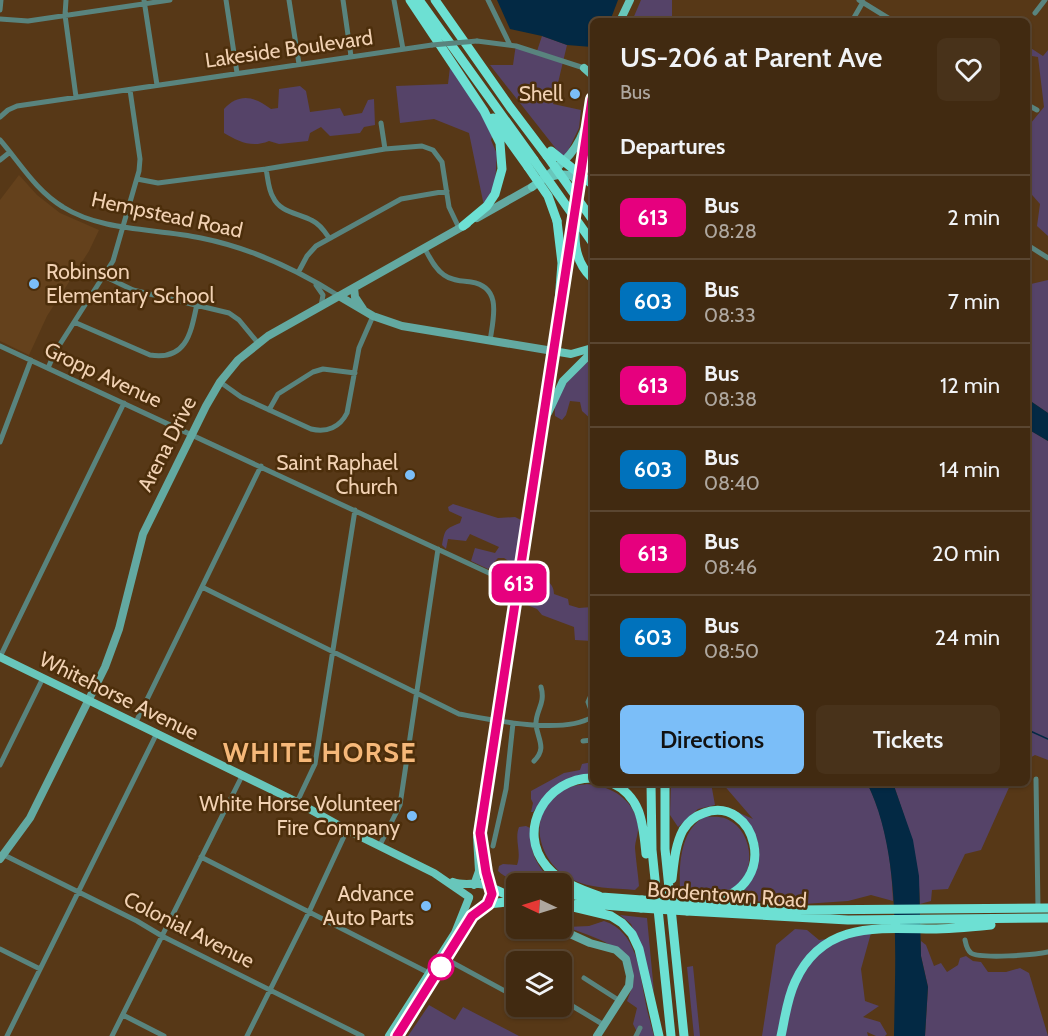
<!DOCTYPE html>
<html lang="en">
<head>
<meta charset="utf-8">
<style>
	body { margin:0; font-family:Cabin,sans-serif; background:#48321a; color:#f1f3f6; height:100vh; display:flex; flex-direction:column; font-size:22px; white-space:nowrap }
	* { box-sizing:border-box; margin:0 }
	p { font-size:20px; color:#aea79f }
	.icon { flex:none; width:33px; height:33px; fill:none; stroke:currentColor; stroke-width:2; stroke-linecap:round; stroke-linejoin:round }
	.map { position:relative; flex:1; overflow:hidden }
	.side { position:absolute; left:590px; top:18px; width:440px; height:768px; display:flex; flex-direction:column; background:#412a11; border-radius:9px; box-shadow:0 2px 4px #0004,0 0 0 2px #5a4631 }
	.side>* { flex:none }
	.badge { padding:0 12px; border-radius:9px; font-size:21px; line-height:39px }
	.needle { width:39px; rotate:274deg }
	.buttons { position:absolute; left:506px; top:873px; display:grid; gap:12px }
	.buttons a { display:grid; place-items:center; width:66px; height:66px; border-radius:9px; background:#412a11; box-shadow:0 2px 4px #0004,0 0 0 2px #5a4631; font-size:30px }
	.map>.badge { position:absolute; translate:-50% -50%; box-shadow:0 0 0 3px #fff }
	h2 { padding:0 30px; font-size:22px; line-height:54px }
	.round { display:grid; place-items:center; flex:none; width:63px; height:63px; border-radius:9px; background:#48321a }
	.headline { display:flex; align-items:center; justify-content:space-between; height:102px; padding:0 30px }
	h1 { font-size:28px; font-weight:600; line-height:45px }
	.cta { display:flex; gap:12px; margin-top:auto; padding:12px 30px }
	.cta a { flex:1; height:69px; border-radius:9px; background:#7bbef8; color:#111; font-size:24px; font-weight:600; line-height:69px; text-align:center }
	.cta a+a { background:#48321a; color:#f1f3f6 }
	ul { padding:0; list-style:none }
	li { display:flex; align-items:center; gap:18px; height:84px; padding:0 30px; border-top:2px solid #5a4631 }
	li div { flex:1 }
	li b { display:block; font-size:22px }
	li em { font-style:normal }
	li .badge { min-width:66px; font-weight:700; text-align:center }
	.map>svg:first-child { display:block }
	.built { fill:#64411c }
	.green { fill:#554368 }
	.water { fill:#032944 }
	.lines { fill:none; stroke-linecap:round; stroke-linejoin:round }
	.stream { stroke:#032944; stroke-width:1.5 }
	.street { stroke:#59847e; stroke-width:5 }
	.secondary { stroke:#63a9a1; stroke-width:8 }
	.primary { stroke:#68c6bb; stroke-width:8 }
	.highway { stroke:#6de0d3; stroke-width:9 }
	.street-bridge { stroke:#59847e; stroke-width:5 }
	.highway-bridge { stroke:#6de0d3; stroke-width:9 }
	.line-casing { stroke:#fff; stroke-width:14 }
	.line { stroke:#e6007e; stroke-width:9 }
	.poi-dot { fill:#7bbef8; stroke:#4c2e0b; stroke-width:2 }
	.stop-dot { fill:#fff; stroke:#e6007e; stroke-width:3 }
	.labels { text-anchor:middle; stroke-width:5; stroke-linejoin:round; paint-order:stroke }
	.street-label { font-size:21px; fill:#f1d1b3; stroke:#4c2e0b }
	.poi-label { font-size:21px; fill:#f1d1b3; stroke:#4c2e0b; text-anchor:end }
	.district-label { font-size:27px; font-weight:bold; letter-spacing:1.5px; fill:#f6b879; stroke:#4c2e0b }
</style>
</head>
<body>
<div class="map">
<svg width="1048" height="1036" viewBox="0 0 1048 1036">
	<rect width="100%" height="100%" fill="#573817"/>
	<path class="built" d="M19,175L37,195L60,213L99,230L89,251L47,316L29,355L0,341V200Z"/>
	<path class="green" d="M641,0H672V21H632Z
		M542,36L567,45L553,104L581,110L579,128L564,159L490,65H513L516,44L537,51Z
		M1026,45L1043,56L1048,50V236L1037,226L1040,204L1026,188V129L1044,107L1038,57L1026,55Z
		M450,67L496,125L491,140L497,154L495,184L484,206L469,133L434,119L400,123L396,86L448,84Z
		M300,86L306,91L310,112L340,108L344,116L362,113L368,100L374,99L375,125L364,127L360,133L330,136L321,127L310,133L308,141L279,144L269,141C252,148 239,142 224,133V109C239,93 254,96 271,109L278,108L279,89Z
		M1048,280V413L1026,398V283L1031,284Z
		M592,358V420L582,411L580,402L570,401L566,415L562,420L555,416C552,391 576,373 592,358Z
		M1026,428L1048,441V760L1035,755L1026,760Z
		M453,504L498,518L515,517L523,521L517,562L513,564L504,558H498L488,569L471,561L475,548L495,553L499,547L470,534L466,541L448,539L446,549L442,545C445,529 445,529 460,523L462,517L449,511L448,507Z
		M534,570C542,579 554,581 554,594L568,599L569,605L579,608L592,607V641L575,640L574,627L542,615L537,609L527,605C523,593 523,578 534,570Z
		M592,762V775L546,795L533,812H531L533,803L531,799V791L564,773L580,770L582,764Z
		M671,783H711L715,805L698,809L678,827L670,815Z
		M722,783H867C885,818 892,863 893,901L871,895L848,901L789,905L739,899C764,861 770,842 733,810L753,819Z
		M893,783H1011L981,850L965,854L948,889L932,890L931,901L920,904C919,856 908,827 893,783Z
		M587,784C611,786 634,799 638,825C639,833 635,841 635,848C636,861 638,874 639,886L635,890C613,888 591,889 571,879C537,862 526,813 561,791C569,786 578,785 587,784Z
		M704,817C712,817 720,816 727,819C753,831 757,871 735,888C722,898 700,895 684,895L680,890C679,865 680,831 704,817Z
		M526,826L530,828C531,840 531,852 537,862C541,870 547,875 550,883C530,883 514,885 498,871L499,866L503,864L517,865C522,852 514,840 519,827Z
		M620,915L647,918L654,992L639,943L631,924Z
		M604,921C637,932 639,970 645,999C647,1012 651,1024 654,1036H639L633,1024L637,1008L627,1001C629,995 632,989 633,983C638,947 593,938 567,927L589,926Z
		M795,929L807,930L819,940L871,933L861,969L865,1001L879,1006L863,1017L880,1022L887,1034L885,1036H876L867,1032L868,1036H762L776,945Z
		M921,941L926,945L934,966L941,963L947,972L958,965L960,958L966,956L973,961L981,962L988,972H1006L1020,968L1029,973L1048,1036H925L928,987L921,956Z
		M693,966L700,1036H694L687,967Z
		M429,1005L455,1020L463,1007L519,1036H408Z"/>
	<path class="water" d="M497,0H618L610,21H592V47L567,45L542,36L510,29Z
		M1026,398L1048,413V441L1026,428Z
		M867,783H893L913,840L919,876L921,956L928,987L925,1036H894C895,959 902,853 867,783Z"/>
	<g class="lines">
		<path class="stream" d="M1026,709L1030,721L1028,729
			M1028,730L1048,739"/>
		<path class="street" d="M66,0L65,15L76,97
			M144,0L157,85
			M226,0L237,73
			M289,0L299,64
			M343,0L351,56
			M394,0L403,49
			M488,0L510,45
			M859,0L893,21
			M0,10L1,0
			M1035,13L1045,0
			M0,19L28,21L170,0
			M852,21L863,2
			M477,41L516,46L584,68
			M1026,104L1037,110
			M0,117L8,110L17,106L432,45
			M381,123L385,149
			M0,140C20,163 36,191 63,207C103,232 156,228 201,238C251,248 296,269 339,296
			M0,160L10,152
			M266,169C268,178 268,189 273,197C280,213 299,213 313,221C321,225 325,232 329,238
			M137,179L158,183L266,169L385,149L422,146L433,150L442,162L449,207L459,228
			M1026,244L1048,258
			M425,249C430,258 435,269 444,275C452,281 462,281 471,282C503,287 493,319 490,341
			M299,271L307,256L316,246L401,199L447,191
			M104,276L133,290L229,313L239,320L258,343
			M316,285L323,295L321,306
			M74,322L150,355C187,361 191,332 197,304
			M0,346L519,587
			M48,368L55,352L113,261L139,171L140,159L130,90
			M220,382L241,397L311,429C327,433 340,427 347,413L359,348L373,316
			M269,410L278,394L313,372L323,369L355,373
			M0,442L31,360
			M202,587L459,714C492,720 563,735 592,717
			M0,657L124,403
			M592,693L588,702L592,713
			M135,724L261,466
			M583,741L592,740
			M534,761C547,748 538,740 536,725C535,711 546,704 541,687
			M0,765L43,678
			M1036,779L1038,909
			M297,802L315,764L355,510
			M380,845L400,805L438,549
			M493,846L506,789L513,723
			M2,854L137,921L162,936L362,1036
			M201,857L431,974
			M965,940C966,945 967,950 971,953C980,959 1037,955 1048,952
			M0,949L40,969
			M444,958L516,997
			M584,978L620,1001
			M569,1004L604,1025
			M535,1006L541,1009
			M123,1015L164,1036
			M7,1036L156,735
			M112,1036L242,776
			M247,1036L309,912L347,830
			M636,1036L640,1028"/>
		<path class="secondary" d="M477,218L532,187
			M354,288L355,297L363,309
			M339,296L373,316L402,326L553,351
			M0,859L30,818L105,667L119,629L143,534L206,406L220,382L238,360L268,336L467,224
			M557,928L590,943L616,950L626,959L630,976L629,986L597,1036"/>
		<path class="primary" d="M620,21L630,0
			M584,68L592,75
			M554,176C565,173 576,173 578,187
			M532,187C554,171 574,157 584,130
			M575,217L592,99
			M564,285L572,233
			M553,351L571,354L592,348
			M548,413L563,381L592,352
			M0,657L297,802L347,830L434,873L469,897
			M453,882C466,887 479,880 490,887
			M474,885L479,871L477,837L480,833L543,433L558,322
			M389,1036L455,933L469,898
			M397,1036L472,916C477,911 483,909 488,904C496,897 485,868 483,857"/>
		<path class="highway" d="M410,0L484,111L500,143L502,169L495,194L487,206L463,226
			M419,0L534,160
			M435,0L510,107L547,156
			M493,118L528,167
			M576,210C574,236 572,259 592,278
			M557,221L562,263L557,327
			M592,778C547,778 515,830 547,867C560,882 581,890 599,896
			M612,783C642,797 643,825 646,854
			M651,783L652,850L671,1036
			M665,783V849L684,1036
			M672,879C674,863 675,845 683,830C688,822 695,816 704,813C754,794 784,885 712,901
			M490,887L505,894H516
			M561,894L642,900
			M578,903L641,908
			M686,903L797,910L1048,908
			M488,904L516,901
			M561,904L611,916L622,923L632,934L639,949L659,1036
			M687,911L848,920L1048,918
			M781,1036C785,1018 787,999 795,982C822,922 876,928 931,929C951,929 971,927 991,925"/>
		<path class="street-bridge" d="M432,45L477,41"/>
		<path class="highway-bridge" d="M551,151L592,184
			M547,156L592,219
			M534,160L592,242
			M528,167L548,196L557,221
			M642,900L686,903
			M641,908L687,911"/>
	</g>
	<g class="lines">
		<defs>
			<path id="line" d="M397,1036L472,916L488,904L492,894L486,872L480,833L592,99"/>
		</defs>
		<use href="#line" class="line-casing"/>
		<use href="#line" class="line"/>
	</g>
	<g class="poi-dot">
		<circle cx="575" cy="94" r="6"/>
		<circle cx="34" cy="284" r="6"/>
		<circle cx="410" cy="475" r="6"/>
		<circle cx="412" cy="816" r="6"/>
		<circle cx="426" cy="906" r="6"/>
	</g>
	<circle class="stop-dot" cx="441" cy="967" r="12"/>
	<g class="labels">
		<g class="street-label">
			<text transform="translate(289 49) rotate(-8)" y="7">Lakeside Boulevard</text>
			<text transform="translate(167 215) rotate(12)" y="7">Hempstead Road</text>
			<text transform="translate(103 375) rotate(25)" y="7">Gropp Avenue</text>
			<text transform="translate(167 444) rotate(-63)" y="7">Arena Drive</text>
			<text transform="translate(119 696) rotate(26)" y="7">Whitehorse Avenue</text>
			<text transform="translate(727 895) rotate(4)" y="7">Bordentown Road</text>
			<text transform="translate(189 930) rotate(27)" y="7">Colonial Avenue</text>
		</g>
		<g class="poi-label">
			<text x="563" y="101">Shell</text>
			<text x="46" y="279" text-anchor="start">Robinson<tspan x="46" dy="24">Elementary School</tspan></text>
			<text x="398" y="470">Saint Raphael<tspan x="398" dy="24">Church</tspan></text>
			<text x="400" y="811">White Horse Volunteer<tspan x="400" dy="24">Fire Company</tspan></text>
			<text x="414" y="901">Advance<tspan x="414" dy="24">Auto Parts</tspan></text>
		</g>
		<g class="district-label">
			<text x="320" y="762">WHITE HORSE</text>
		</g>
	</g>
</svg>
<div class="buttons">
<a><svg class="needle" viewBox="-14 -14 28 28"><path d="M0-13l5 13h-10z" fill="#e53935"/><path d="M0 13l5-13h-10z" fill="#aea79f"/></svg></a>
<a><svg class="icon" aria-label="layers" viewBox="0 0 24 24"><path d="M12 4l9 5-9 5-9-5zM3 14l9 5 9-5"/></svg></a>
</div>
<b class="badge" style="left:519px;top:583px;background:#e6007e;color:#fff">613</b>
<section class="side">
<div class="headline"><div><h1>US-206 at Parent Ave</h1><p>Bus</p></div><a class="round"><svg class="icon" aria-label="heart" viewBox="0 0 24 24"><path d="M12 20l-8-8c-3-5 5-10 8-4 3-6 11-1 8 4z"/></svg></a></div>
<h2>Departures</h2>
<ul>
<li><span class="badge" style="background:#e6007e;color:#fff">613</span><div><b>Bus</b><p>08:28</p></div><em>2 min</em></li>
<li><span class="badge" style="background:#0072bc;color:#fff">603</span><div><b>Bus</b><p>08:33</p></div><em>7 min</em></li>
<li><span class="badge" style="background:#e6007e;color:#fff">613</span><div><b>Bus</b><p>08:38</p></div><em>12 min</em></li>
<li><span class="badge" style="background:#0072bc;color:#fff">603</span><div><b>Bus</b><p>08:40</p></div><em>14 min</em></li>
<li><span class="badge" style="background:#e6007e;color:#fff">613</span><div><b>Bus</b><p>08:46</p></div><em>20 min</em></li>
<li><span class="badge" style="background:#0072bc;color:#fff">603</span><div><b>Bus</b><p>08:50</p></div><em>24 min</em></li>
</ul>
<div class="cta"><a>Directions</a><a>Tickets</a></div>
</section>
</div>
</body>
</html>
